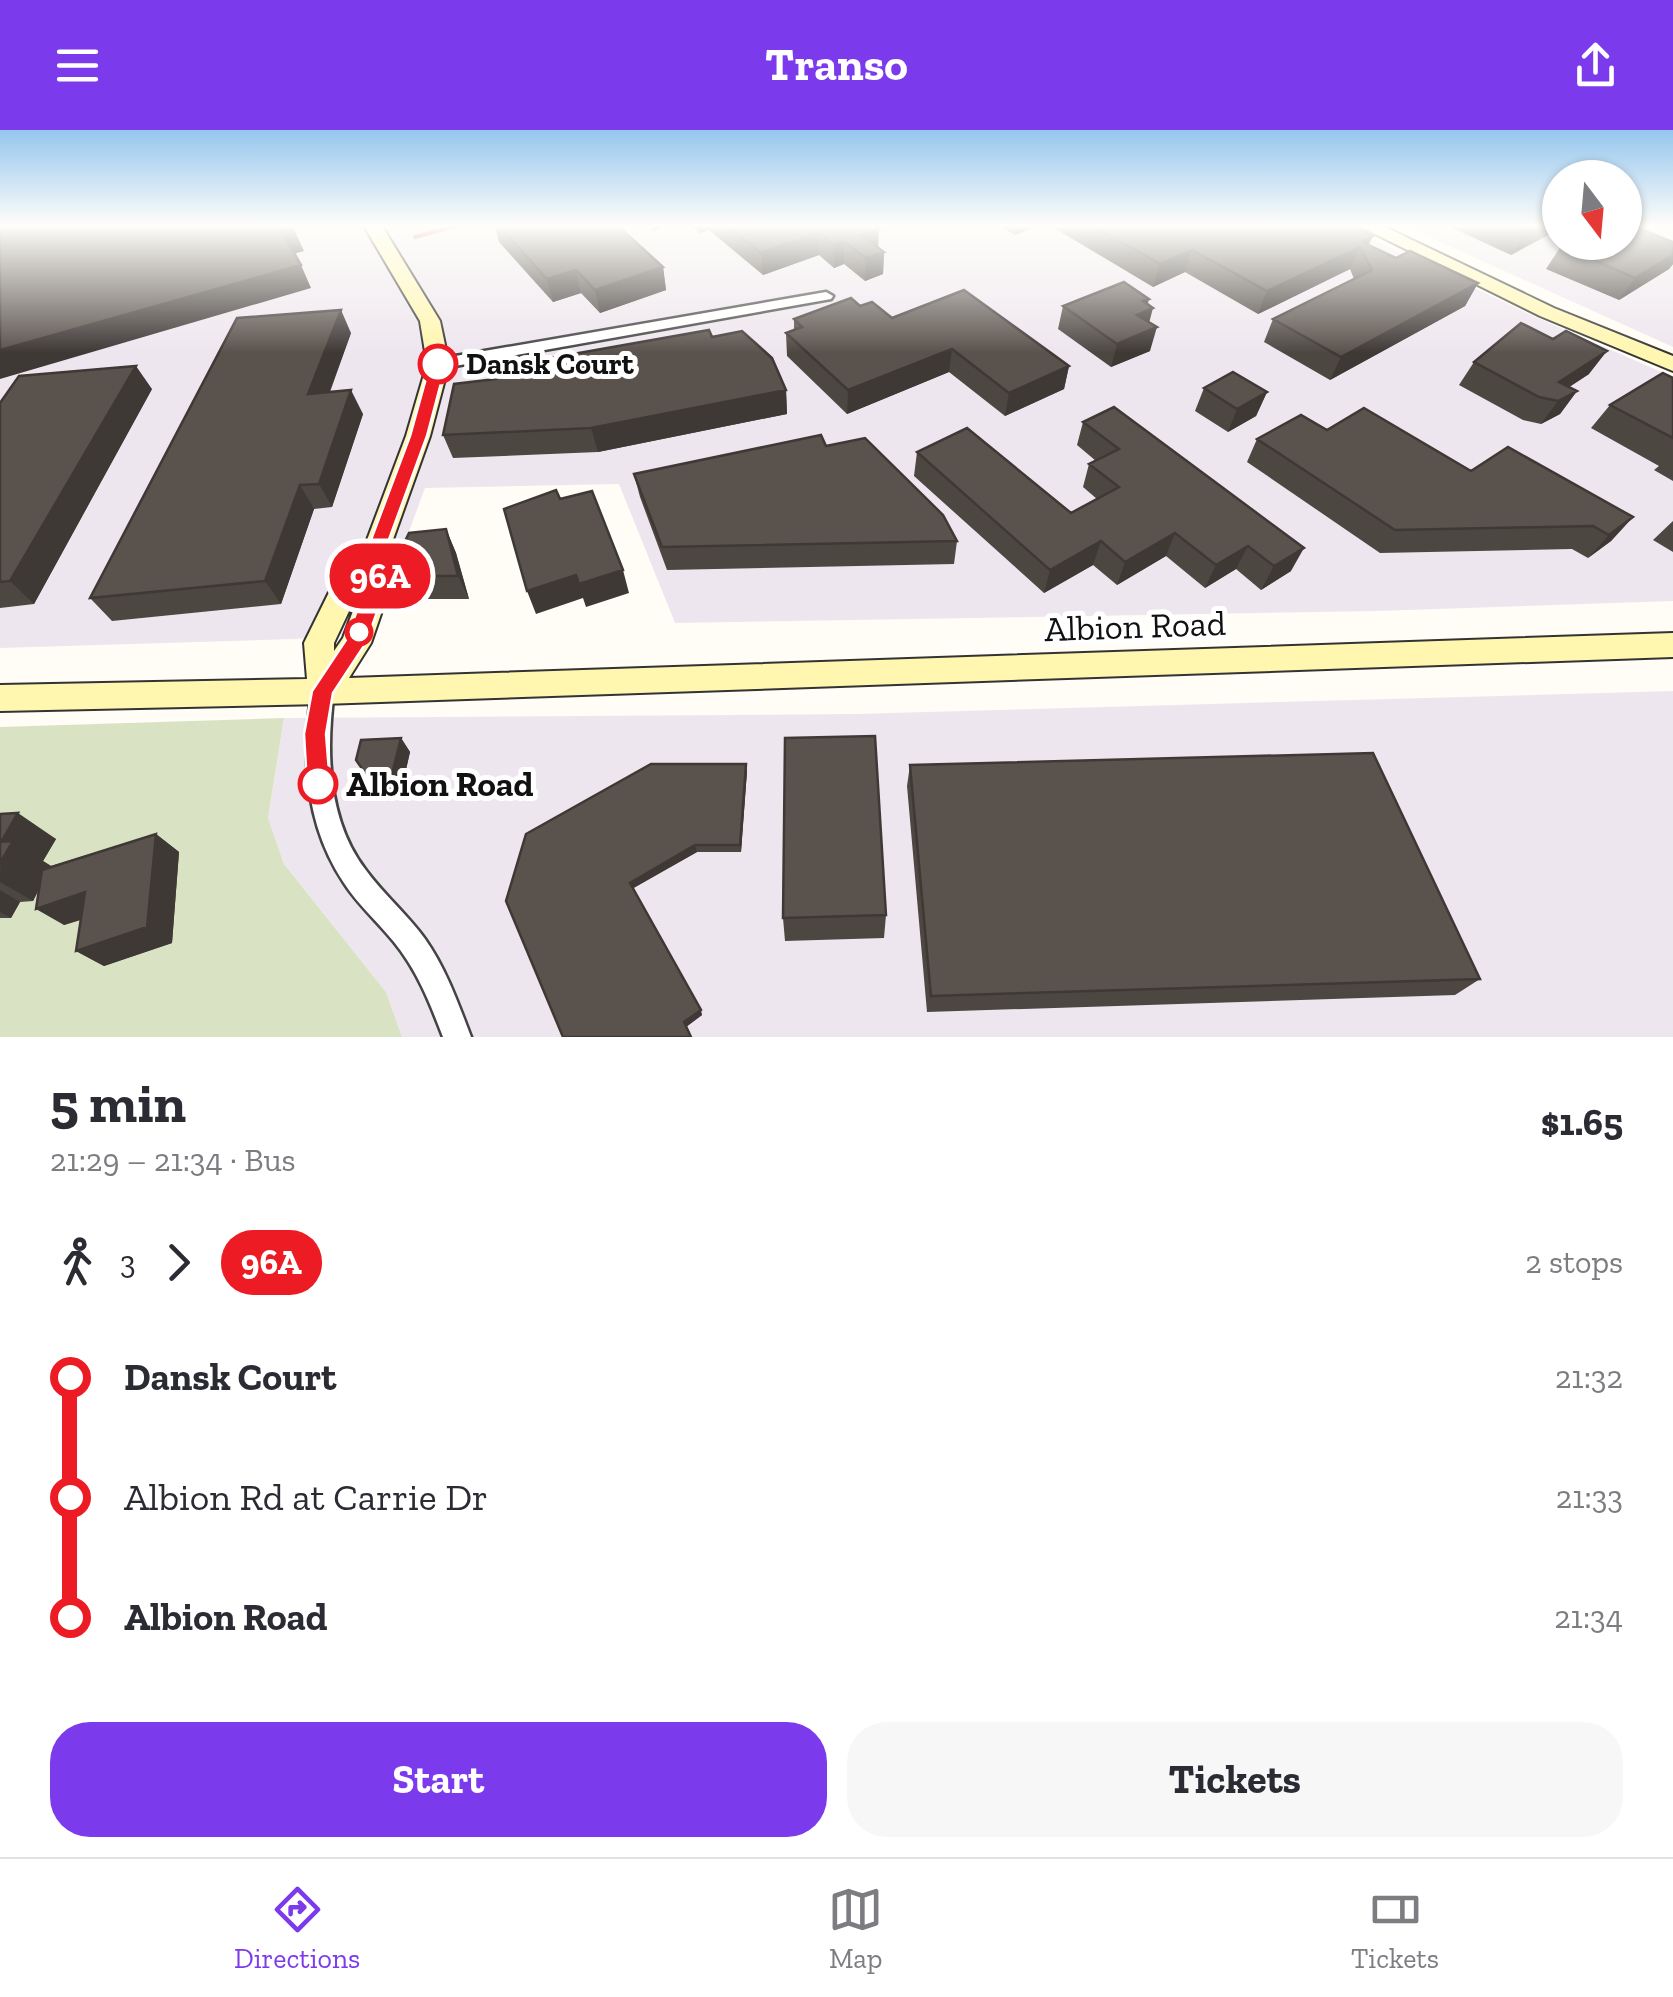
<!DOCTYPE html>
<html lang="en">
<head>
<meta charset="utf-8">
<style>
	body { margin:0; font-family:"Zilla Slab",serif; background:#f7f7f7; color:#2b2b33; height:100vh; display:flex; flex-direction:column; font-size:38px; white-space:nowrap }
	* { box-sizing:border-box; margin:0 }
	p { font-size:32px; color:#7c7c81 }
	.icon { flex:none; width:55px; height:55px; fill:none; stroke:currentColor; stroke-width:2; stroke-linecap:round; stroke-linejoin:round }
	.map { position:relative; height:907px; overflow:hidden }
	.panel { display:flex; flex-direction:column; background:#fff; flex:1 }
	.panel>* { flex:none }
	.badge { padding:0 20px; border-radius:32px; font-size:35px; line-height:65px }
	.needle { width:65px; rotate:164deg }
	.controls { position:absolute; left:1542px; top:30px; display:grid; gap:20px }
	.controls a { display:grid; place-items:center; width:100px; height:100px; border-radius:50%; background:#fff; box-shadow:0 2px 8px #0004; font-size:50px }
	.map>.badge { position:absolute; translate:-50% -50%; box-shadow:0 0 0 5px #fff }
	.legs { display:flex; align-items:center; gap:15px; height:110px; padding:0 50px; font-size:32px }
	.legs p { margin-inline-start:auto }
	.head { display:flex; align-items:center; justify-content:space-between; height:170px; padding:0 50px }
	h1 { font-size:55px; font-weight:700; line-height:75px }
	.cta { display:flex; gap:20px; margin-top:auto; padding:20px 50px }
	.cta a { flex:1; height:115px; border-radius:40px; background:#7c3aed; color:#fff; font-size:40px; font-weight:700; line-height:115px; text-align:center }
	.cta a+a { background:#f7f7f7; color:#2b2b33 }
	ul { padding:0 50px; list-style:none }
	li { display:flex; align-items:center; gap:35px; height:120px; font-size:38px }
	li i { display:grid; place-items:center; width:15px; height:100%; margin:0 12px; background:currentColor }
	li i::after { content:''; width:25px; height:25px; margin:-12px; border:8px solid; border-radius:50%; background:#fff }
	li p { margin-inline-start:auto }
	li:first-child i { background:linear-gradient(#0000 50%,currentColor 0) }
	li:last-child i { background:linear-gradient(currentColor 50%,#0000 0) }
	header { display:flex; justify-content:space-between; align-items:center; height:130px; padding:0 50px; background:#7c3aed; color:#fff; font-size:45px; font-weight:700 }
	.tab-bar { display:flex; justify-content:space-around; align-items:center; height:140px; border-top:2px solid #e1e1e2; background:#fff; font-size:28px; color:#7c7c81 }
	.tab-bar a { display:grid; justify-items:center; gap:5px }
	.tab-bar .on { color:#7c3aed }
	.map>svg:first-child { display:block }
	.industrial { fill:#eee6ef }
	.cemetery { fill:#d9e3c4 }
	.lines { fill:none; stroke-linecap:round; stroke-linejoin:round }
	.street-casing { stroke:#444; stroke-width:5 }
	.secondary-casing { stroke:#333; stroke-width:4 }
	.street { fill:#fff; fill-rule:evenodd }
	.secondary { fill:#fff6b0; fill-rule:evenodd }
	.rail { stroke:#c4262e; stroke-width:4 }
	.wall { fill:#4d4742 }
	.shaded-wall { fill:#3f3936 }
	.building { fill:#5a524d; stroke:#3f3936; stroke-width:2.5 }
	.line-1 { fill:#ed1c24; stroke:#fff; stroke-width:2.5 }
	.stop-1-dot { fill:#fff; stroke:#ed1c24; stroke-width:5 }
	.labels { text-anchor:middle; stroke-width:10; stroke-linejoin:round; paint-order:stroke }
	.far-stop-label { font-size:30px; font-weight:bold; fill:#111; stroke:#fff; text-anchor:start }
	.street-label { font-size:35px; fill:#111; stroke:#fff }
	.stop-label { font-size:35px; font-weight:bold; fill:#111; stroke:#fff; text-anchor:start }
</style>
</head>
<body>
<header><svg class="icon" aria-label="menu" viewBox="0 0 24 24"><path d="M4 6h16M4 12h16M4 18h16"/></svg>Transo<svg class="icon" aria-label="share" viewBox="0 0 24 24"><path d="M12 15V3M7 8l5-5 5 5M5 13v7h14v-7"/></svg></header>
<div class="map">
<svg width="1673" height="907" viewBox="0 0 1673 907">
	<rect width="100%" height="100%" fill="#fffdf5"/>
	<path class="industrial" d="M0,96H1345L1531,185L1673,247V471L1377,481L675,493L619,354L425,358L372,502L296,509L0,518Z
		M1405,96H1560V112H1625V96H1673V217Z
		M1673,561V907H402L386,862L284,734L268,688L284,588L855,584Z"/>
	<path class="cemetery" d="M284,588L268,688L284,734L386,862L402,907H0V597Z"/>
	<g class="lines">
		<defs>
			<path id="street" d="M826,162L833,166L831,169L438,239L430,234L438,229Z
				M323,552L331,555L334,561C326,621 327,689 365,739C383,764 407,784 425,809C446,839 458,873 471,907H443C430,873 417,840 394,812C378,792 358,775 344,753C306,696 301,627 312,561L315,555Z"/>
			<path id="secondary" d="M364,96H382L440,191L449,234L430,306L391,415L395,443L371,513L349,548L1673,503V527L323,574L0,581V555L307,549L304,513L343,434L367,410L406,306L427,234L420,191ZM367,443L343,508L334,521V513Z
				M1359,96H1383L1554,178L1673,226V241L1540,186Z"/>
		</defs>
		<use href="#street" class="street-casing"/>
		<use href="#secondary" class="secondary-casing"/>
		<use href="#street" class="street"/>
		<use href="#secondary" class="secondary"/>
		<path class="rail" d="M415,107L455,96"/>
	</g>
	<path class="wall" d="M495,96H618L663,137L666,160L600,183L581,163L553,172L499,112Z
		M691,96H875L878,118L884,122L883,144L865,151L844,134L834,138L819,125L763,145L709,100L700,103Z
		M1000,96H1038L1015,105Z
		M1051,96H1351L1369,115L1396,128L1478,153L1465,176L1330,250L1264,212L1273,189L1354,149L1350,139L1258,184L1185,142L1153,157Z
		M1448,96H1560L1511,125Z
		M1673,112V134L1669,139L1619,170L1546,139L1561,116Z
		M1148,174L1150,221L1111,237L1058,199L1063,176Z
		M860,176L892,188L1069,236L1064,259L1005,286L949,242L847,284L787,226L786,203L794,200V189Z
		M351,203L330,262L363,284L332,377L314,379L281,474L112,491L90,468Z
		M712,207L786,260L787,284L598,322L453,328L443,305L496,249Z
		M1474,232L1589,244L1569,257L1577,261L1560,284L1541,294L1523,290L1459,255Z
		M1673,248V351L1654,340L1659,336L1591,298L1610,275Z
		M1204,258L1267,262L1256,286L1228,302L1195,281Z
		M152,259L34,474L0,478V273Z
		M1083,292L1291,441L1261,460L1236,439L1205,458L1166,426L1117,455L1093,435L1044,463L914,346L917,322L1071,383L1097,369L1083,357L1089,334L1096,331L1077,315Z
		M1327,300L1471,341L1633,387L1611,411L1588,428L1572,419L1380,423L1247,332L1257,309Z
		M826,316L957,411L954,434L667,440L640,367L634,344Z
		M1673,391V422L1653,410Z
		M446,399L456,423L469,469H390L377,446Z
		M401,608L410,622L400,666L382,667L372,653Z
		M910,635L1480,849L1455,865L927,882L907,656Z
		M747,641L741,722H697L633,758L702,885L686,897L506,771Z
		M0,684L56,709L43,731L51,736L156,704L179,722L172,813L104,836L76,821L81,790L64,795L39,759L33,771L20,772L11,788H0Z
		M886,785L884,808L785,811L783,788Z"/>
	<path class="shaded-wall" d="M652,96H668L653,101Z
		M699,96H708L709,100L700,103Z
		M1016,96H1038L1015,105Z
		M1537,96H1560V99L1511,125L1525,103Z
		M294,99L304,121L293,124L282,102Z
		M879,99L878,121L861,105Z
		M819,103V125L763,145L761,123Z
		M1373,106L1364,124L1360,117L1350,139L1258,184L1267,161Z
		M844,112V134L834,138V115Z
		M1192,120L1185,142L1153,157L1160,134Z
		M884,122L883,144L865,151L866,128Z
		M1673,125V134L1669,139L1619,170L1635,148Z
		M301,135L311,158L0,249V220Z
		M663,137L666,160L600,183L595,160Z
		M576,140L581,163L553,172L547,149Z
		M1478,153L1465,176L1330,250L1341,227Z
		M1149,169L1146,181L1153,178L1147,201L1131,208L1143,171Z
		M341,180L351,203L320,287L308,264Z
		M1157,197L1150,221L1111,237L1117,214Z
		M952,219L949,242L847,284L848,260Z
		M1607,221L1589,244L1551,269L1559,252Z
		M136,236L152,259L34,474L10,451Z
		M1069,236L1064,259L1005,286L1009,263Z
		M351,260L363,284L332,377L319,354Z
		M786,260L787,284L598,322L591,298Z
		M1577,261L1560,284L1541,294L1558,271Z
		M1267,262L1256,286L1228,302L1237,279Z
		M300,355L314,379L281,474L265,451Z
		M1633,387L1611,411L1588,428L1609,405Z
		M446,399L456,423L469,469L458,446Z
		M1175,403L1166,426L1117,455L1125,432Z
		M1101,411L1093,435L1044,463L1050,440Z
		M1248,416L1236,439L1205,458L1216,435Z
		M1304,418L1291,441L1261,460L1274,436Z
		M623,440L629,463L586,477L583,468L536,484L527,461L576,445Z
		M401,608L410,622L400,666L390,652Z
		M746,634L747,641L741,722L740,715Z
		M18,683L56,709L43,731L51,736L33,771L0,752L1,712Z
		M156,704L179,722L172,813L104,836L76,821Z
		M695,715L697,722L632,759L630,753Z
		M0,760L20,772L11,788L0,782Z
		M85,762L111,779L64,795L36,779Z
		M701,880L702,885L686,897L684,892Z"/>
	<path class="building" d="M0,96H292L294,99L282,102L301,135L0,220Z
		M499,96H618L663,137L595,160L576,140L547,149Z
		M728,96H875L879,99L861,105L884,122L866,128L844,112L834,115L819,103L761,123Z
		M1093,96H1351L1373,106L1362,112L1396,128L1410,121L1478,153L1341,227L1273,189L1372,140L1360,117L1267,161L1192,120L1160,134Z
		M1510,96H1537L1525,103Z
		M1625,96H1633L1673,112V125L1635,148L1561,116L1568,112H1625Z
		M1124,152L1149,169L1143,171L1153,178L1137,185L1157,197L1117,214L1063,176Z
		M964,160L1069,236L1009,263L952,219L848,260L786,203L802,197L794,189L851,168L860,176L872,172L892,188Z
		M341,180L308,264L351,260L319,354L300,355L265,451L90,468L237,188Z
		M1521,193L1553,209L1566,201L1607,221L1559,252L1577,261L1558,271L1539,267L1474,232Z
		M709,200L712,207L742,201L772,228L786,260L591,298L443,305L454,254L496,249L494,238Z
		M136,236L10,451L0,452V273L19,246Z
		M1233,242L1267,262L1237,279L1204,258Z
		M1663,243L1673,248V308L1610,275Z
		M1114,277L1304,418L1274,436L1248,416L1216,435L1175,403L1125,432L1101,411L1050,440L917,322L967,298L1071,383L1119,357L1089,334L1119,319L1083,292Z
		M1364,278L1471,341L1508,317L1633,387L1609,405L1593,396L1395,400L1257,309L1301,285L1327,300Z
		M821,305L826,316L865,308L943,385L957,411L662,417L634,344Z
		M556,360L560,369L592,361L623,440L579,454L576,445L527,461L504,379Z
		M446,399L458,446H377L381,433L395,432L409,403Z
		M875,606L886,785L783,788L785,608Z
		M401,608L390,652L372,653L356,630L361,610Z
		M1373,623L1480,849L931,866L910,635Z
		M651,634H746L740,715H695L630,753L701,880L684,892L691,907H563L506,771L526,704Z
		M18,683L1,712L13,711L0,733V684Z
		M156,704L147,797L76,821L85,762L36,779L42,740Z"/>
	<linearGradient id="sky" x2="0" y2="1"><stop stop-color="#95c6ee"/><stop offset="0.43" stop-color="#fffefa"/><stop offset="1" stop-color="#fffefa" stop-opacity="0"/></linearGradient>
	<rect width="1673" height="223" fill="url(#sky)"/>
	<path class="line-1" d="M438,229L446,234L427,306L387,415L391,443L366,513L333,563L326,604L330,654L327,661L318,664L310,661L307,654L304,604L312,561L346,510L371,443L369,415L410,306L430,234Z"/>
	<g class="stop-1-dot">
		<circle cx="438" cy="234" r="18"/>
		<circle cx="359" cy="502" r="12"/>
		<circle cx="318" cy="654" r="18"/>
	</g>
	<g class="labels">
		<g class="far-stop-label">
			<text x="466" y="244">Dansk Court</text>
		</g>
		<g class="street-label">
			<text transform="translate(1135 496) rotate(-2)" y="12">Albion Road</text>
		</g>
		<g class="stop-label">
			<text x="346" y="666">Albion Road</text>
		</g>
	</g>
</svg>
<div class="controls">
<a><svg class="needle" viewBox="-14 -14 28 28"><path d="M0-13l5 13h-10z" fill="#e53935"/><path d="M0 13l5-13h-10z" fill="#7c7c81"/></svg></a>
</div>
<b class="badge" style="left:380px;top:446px;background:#ed1c24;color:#fff">96A</b>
</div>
<section class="panel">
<div class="head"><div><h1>5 min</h1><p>21:29 – 21:34 · Bus</p></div><b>$1.65</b></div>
<div class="legs"><svg class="icon" aria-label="walk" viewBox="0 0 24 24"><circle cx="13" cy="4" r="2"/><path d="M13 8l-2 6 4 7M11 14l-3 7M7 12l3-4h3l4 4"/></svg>3<svg class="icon" aria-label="forward" viewBox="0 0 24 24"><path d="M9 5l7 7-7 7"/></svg><b class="badge" style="background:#ed1c24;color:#fff">96A</b><p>2 stops</p></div>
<ul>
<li><i style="color:#ed1c24"></i><b>Dansk Court</b><p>21:32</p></li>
<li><i style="color:#ed1c24"></i><span>Albion Rd at Carrie Dr</span><p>21:33</p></li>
<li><i style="color:#ed1c24"></i><b>Albion Road</b><p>21:34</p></li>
</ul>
<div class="cta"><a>Start</a><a>Tickets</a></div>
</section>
<nav class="tab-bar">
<a class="on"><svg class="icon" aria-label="directions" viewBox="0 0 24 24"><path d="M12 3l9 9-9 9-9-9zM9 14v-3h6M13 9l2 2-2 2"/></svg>Directions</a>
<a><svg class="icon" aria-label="map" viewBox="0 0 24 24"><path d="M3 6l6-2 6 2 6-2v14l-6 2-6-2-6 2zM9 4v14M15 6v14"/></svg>Map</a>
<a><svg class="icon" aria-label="tickets" viewBox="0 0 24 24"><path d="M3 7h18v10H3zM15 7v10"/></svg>Tickets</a>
</nav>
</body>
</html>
